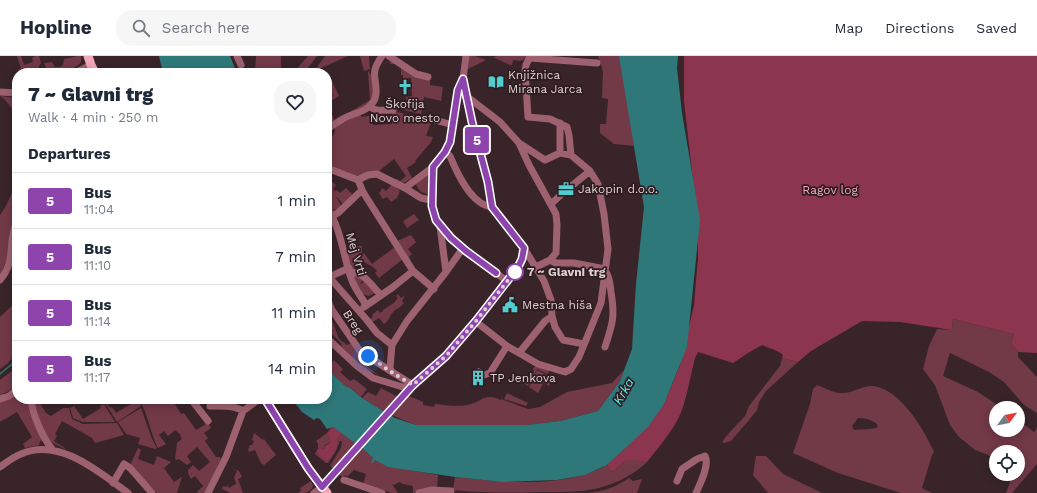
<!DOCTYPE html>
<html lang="en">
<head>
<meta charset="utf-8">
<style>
	body { margin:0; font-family:"Work Sans",sans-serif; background:#f6f6f7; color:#1f2937; height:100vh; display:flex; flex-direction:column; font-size:15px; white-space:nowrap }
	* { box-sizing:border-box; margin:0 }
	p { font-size:13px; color:#747a83 }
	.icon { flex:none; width:22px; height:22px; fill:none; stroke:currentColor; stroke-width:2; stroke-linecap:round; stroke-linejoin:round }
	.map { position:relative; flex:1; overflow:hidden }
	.side { position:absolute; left:12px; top:12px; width:320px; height:336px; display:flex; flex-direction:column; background:#fff; border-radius:16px; box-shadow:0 2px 10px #0003 }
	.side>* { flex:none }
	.badge { padding:0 8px; border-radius:3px; font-size:14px; line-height:26px }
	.needle { width:26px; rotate:58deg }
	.buttons { position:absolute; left:989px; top:345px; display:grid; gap:8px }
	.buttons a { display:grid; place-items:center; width:36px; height:36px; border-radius:50%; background:#fff; box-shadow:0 2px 10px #0003; font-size:20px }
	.you { position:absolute; width:20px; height:20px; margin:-10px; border:3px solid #fff; border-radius:50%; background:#1a73e8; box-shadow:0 0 0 6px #1a73e833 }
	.map>.badge { position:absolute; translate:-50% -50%; box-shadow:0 0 0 2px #fff }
	h2 { padding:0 16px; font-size:15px; line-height:36px }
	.round { display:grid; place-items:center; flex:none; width:42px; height:42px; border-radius:16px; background:#f6f6f7 }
	.head { display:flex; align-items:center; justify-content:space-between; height:68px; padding:0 16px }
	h1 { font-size:19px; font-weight:800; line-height:30px }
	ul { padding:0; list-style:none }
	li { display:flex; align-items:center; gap:12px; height:56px; padding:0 16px; border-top:1px solid #e0e1e3 }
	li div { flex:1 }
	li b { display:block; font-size:15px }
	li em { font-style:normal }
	li .badge { min-width:44px; font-weight:700; text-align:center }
	header { display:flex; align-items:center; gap:24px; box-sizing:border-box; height:56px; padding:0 20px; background:#fff; border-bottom:1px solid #e0e1e3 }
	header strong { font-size:19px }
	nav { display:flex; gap:22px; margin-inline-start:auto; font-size:14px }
	.search { width:280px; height:36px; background:#f6f6f7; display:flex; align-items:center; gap:10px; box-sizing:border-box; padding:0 14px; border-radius:16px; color:#747a83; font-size:15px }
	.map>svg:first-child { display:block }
	.green { fill:#723947; fill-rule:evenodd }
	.forest { fill:#8c354e }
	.water { fill:#2e787a }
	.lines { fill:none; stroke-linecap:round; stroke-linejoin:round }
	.stream { stroke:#2e787a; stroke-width:1.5 }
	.minor { stroke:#9e616f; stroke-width:7 }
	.major { stroke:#f3a7b7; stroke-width:9 }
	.line-casing { stroke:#fff; stroke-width:9 }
	.line { stroke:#8e44ad; stroke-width:6 }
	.walk { stroke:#ddd0d2; stroke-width:4; stroke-dasharray:0 7.2 }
	.stop-dot { fill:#fff; stroke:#8e44ad; stroke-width:2 }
	.labels { text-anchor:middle; stroke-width:3.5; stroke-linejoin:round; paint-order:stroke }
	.poi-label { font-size:12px; fill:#ddd0d2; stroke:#2f1c20; text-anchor:start }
	.park-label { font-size:12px; fill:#f4a9b9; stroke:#2f1c20 }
	.street-label { font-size:12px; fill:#ddd0d2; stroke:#2f1c20 }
	.stop-label { font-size:12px; font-weight:bold; fill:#ddd0d2; stroke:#2f1c20; text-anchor:start }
	.water-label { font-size:13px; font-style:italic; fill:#5ce9ec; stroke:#2f1c20 }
</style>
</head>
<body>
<header>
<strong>Hopline</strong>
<div class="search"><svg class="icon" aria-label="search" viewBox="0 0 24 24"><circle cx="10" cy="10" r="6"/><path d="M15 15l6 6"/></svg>Search here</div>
<nav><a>Map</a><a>Directions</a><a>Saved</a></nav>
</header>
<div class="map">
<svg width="1037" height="437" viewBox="0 0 1037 437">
	<rect width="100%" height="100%" fill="#392529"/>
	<path class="green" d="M17,0H21L24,9L33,6L32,2L35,0H39L41,7L39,10L38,17L28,16L27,17H19L18,14L21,12Z
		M78,0H81V6C71,17 62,17 48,17L44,7L52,6L55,11H60L63,9L64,3Z
		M256,0H281V17H255Z
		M308,0H317L304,17H293Z
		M325,0H348L319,13L320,17H313Z
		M360,0H369L370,13L364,15Z
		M469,0H475L486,4L468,13Z
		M497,0H526C524,6 519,5 513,4L512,9H510L493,1Z
		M598,0H623L634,90L614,88L600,77V68H606L608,43L602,42L603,15Z
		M393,5C401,7 403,11 409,16C416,21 422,21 430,22V29L443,31L441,45L424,41L421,58L400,53L406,50V41L412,40L411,22L403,23V19H401V11L397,8H391L390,6L382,8L388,6Z
		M368,15L372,20L373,39L370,47L340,62L370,44Z
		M330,21L339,40L331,45V50L333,56L331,57L335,65L332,67L327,57V27Z
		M0,40L15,42L17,52L14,55L5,44Z
		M392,55L432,64L426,80L433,81L431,86L415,105L416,106L407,112L412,122L402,128L395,124L397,123L400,125L406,120L394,103L379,115L354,121L327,110V90L331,88L330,85L335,75V72L359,58L362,61L372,59L373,69L392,68Z
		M430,116V138C421,138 418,134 415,126Z
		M17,126V163L9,198L0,221V159L6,150Z
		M332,126L336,129L333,133L335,135L337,134L340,137L346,132L353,139L344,150L337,141H336L342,151C336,154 332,155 327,151V130Z
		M392,128L400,135L397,142L391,146L387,141L383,143L379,137L381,135L382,132L386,135Z
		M414,158L419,164L407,172L403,165Z
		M411,179L416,186L408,193L412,198L409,201L410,203L408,205L397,185Z
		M356,187L358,190H362V196L357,203L360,208L353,213L346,198L357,195Z
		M395,191L403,203L379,222L375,217L377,215L373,211L364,206H362L359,203L364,197L372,208Z
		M354,218L364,224L360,227L361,228L365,225L375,237L369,240L362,238L353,220Z
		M398,238L401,242L405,239L402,245L404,247C401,251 398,252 394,255C390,259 389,265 384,268L379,262L371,267L369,264L373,261L372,259L378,254L380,257L383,255V254L395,246V245L398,242L396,240Z
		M17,245V297L7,308L0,313V261Z
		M327,261L332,264L339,283L347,289L351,287L364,300L362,304L365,308V309L380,320L364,312V311L356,304L357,303L355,304L346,295V294H345L341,290L342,288L331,277L327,279L329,275L327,273Z
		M953,263L1014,278L1011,287L1018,296V301L1037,321V357L1024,349L1004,326L989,316L950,297L943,320L978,336L1002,352H996V374H1018V364L1034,376L1037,372V408L1012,437H1006L1011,423V418H1018V413L1024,404L1018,402V396H996V402L975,394L959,381L950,369L935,329L923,313L929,290L937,273L952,274Z
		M782,302L798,306L766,335L759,346L757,354L749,364L731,385L724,387L722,386L728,378L745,360L749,350L780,310Z
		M334,304L343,313L340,316L350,325L354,323L367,333L361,341L350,332L345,330L328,315L327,306L330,309Z
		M536,310L550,314L547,318L537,313L528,330L521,326L522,323L524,324L527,319H532L534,316L533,312Z
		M17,311V329L9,335L0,339V324Z
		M537,314L553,322L549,330L533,321Z
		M624,314L620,325L598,355L560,365L527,369H416L391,359L409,340L423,346V349L434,351L435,348C445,349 457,351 467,349C482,347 483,336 501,344V343L528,353L540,351L567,336L612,327Z
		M533,323L543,328L538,337L529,331Z
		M817,329C825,332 835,338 843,337C853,337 863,329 873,330C900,333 924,373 934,396L932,399L922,432L932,437H901L838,417L793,397L810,348L813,333ZM858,362C865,362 872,364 877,368L878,371C873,374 860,373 854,374L852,370Z
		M381,332L398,341L385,356L362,342L368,336L376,340Z
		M507,337L528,347L526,350L504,343Z
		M17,338V343H28L30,356L41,381L42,385H40L39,389L25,392L23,388L32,381L17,356L0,366V346Z
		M33,343H40L38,344L46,357L51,360L63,352H69L72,363L83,368L117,367L124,379L95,387L92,382L62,365L55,378L57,380L54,385L65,392V393C61,391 57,389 53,387C43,378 37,356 33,343Z
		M132,343H137L141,350L117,366L105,347L106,346L110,352L112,351L116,357L134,346Z
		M139,343H168L170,346L173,345L181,358L184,357L196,374L208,367L211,372L204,377L208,382L205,385L216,401H220L221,403L206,437H198L197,436L203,430L195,420L191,423L188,417V414L193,409L199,415L210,406L197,391L187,400L191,406L187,409L179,403L177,404L175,403L177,387L182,383L180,380L181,379L175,374L168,380L164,375L159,379L166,388L158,392C150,376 148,358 139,343Z
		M104,348L115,366H83L73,362L70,352L74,350L83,363L101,352L100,350Z
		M141,352L152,383L157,392L155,393L138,388L140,382L126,378L118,366Z
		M254,377L263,384L264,383L276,399L264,409L261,407L255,394L249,396L248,394L250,389H252L254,385L252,384Z
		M327,377L331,386L325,389L324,393L322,392L318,393V388L316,385Z
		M342,377L357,388L334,413L330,410L341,392L342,385H340L335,397L328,407H326L315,398L316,396L320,400L327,404L338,386L339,380Z
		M138,392L141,394L138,403L154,409L157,400L171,406L164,412L174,426L182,421L177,437H157C147,427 139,419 130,409Z
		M362,392L373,402L371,407L375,403L387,410L438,419L437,432L413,437V430L403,428L399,426L394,429L392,428L398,437H392L363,428L366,418L354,414L347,421L345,419L343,421L339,419Z
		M756,400H766L783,418L822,437H768L753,419Z
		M630,403L647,406C642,411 636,415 630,419C599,437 576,436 542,436C512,437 483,437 453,434L455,421C503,426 564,433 607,409L611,415L613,416L624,406Z
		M231,412L239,415L242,421L238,423L243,437H231L222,433L223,430L227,431L228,429L229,432L236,428L234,421L237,415Z
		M629,422L633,425L642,423L637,437H587C605,435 614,432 629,422Z
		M311,425L313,430C310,437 305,437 298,437L301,435L300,432Z"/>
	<path class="forest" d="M684,0H1037V297L1018,296L1011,287L1014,278L953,263L952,274L900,266L862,265L811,295L798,306L782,302L783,299C776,293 770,293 762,289L748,297L733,307L698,296L695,302C691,318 688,335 683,351C677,370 659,391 647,406C626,403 629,401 613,416L611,415L607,409L624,393L664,348L680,309L694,249L698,202V169L684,45Z
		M333,371L342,377L339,380C337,390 335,398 327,405L320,400L316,396C318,392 320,391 324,393L325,390L331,386L327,377L330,373Z"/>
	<path class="water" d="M159,0H230L237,17H163Z
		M619,0H678L677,12L682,57L700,164L687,291L664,348L648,371L607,409L585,419L557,424L503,426L455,421L388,411L375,404L372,407H371L373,402L362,392L333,371L327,373L320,363L317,362L314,364L302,356L292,343H327V313L345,330L350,332L362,342L395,362L416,369H527L560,365L598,355L620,325L632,293L636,228L644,151Z"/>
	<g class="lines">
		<path class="stream" d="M0,318L17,304"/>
		<path class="minor" d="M237,0L241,9
			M389,0L416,18L428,21
			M466,0L463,23L465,39L488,126L492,151L524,192L544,225L551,244L552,260L555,271L563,284L584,288
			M530,0L526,9L525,14L528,61L550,63L567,71L569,79L571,99
			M530,2L597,7
			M75,17L91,9
			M463,23L458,34L450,86L445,96L433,111L432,150L436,164L451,182L466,195L507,225
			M0,36L17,37
			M465,39L500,66L519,87L545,104L560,97L571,99L590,115L598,128L604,158L608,193L601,247L579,301L571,313L565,316L538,308L519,297
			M370,51C377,56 384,54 393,54
			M435,64L453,69
			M560,67V97
			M327,73C333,70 337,66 343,63C355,56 374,55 376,38C377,19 369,19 382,0
			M519,87L529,109L556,158L557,169L556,197L550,204L536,211
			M445,96L450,100C457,117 471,149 492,151
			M327,112L358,124
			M358,124L363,136L413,215L434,233
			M358,124L368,119L377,118L405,132L421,142L431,144
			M405,132L433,111
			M551,148L564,136L590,115
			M327,152C341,172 343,199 351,222C354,232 361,240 366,249
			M333,160L339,156L360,136H363
			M550,204L556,207H574L605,213
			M605,215C610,220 610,229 611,236C615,260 613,267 605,291
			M350,216C365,216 371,230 381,239
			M446,216L463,192
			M329,221L349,212
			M327,222L329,221L366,263L377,277L392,289
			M0,224C17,205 7,185 17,166
			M327,243L332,254L360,295L392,316
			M364,251L393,231L413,215
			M475,265L507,290L519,297L545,265L552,260
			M327,282L357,310L373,322L406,332L409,334
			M479,316L484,319L490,317L507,290
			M413,329L392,316L390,312L392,289L407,265L446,216L440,170
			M0,343L9,340L17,334
			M31,343C32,358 43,382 52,393
			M191,343L208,365
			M210,350C221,350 234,349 243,355
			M0,411C7,406 13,401 21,398C59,381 99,416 128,437
			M344,424L382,437
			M677,425L682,413L697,403L705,400C710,409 700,428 696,437
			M113,427L124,408L130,412L152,437
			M208,437L226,401L243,355L259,343
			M314,437L322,431L332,421L413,329L446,300L475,265L518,211L522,203L524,192
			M419,437L432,434L451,435"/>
		<path class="major" d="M88,0L91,9L95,17
			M265,343L308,412L327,437"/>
	</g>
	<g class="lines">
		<defs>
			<path id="line" d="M265,343L308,412L322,431L413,329L446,300L476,265L518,211L522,203L524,192L492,151L488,126L472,66L463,23L458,34L450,86L445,96L433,111L432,150L436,164L451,182L466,195L496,217"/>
		</defs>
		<use href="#line" class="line-casing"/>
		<use href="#line" class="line"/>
		<path class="walk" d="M368,300L396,319L413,329L446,300L476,265L516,214L515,216"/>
	</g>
	<defs>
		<symbol id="library-bare" viewBox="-9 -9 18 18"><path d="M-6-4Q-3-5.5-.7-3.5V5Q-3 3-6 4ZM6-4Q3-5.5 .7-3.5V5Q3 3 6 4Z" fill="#52cdcf" stroke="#2f1c20" stroke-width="2.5" paint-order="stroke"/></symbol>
		<symbol id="church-bare" viewBox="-9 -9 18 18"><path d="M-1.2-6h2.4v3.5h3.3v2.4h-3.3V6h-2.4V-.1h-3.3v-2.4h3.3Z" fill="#52cdcf" stroke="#2f1c20" stroke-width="2.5" paint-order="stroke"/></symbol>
		<symbol id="office-bare" viewBox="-9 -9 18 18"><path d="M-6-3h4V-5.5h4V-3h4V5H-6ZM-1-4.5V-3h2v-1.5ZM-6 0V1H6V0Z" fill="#52cdcf" stroke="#2f1c20" stroke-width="2.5" paint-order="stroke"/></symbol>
		<symbol id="civic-bare" viewBox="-9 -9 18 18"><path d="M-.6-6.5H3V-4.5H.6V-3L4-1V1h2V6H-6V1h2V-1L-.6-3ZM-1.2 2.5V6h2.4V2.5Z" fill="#52cdcf" stroke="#2f1c20" stroke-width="2.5" paint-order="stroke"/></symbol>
		<symbol id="building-bare" viewBox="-9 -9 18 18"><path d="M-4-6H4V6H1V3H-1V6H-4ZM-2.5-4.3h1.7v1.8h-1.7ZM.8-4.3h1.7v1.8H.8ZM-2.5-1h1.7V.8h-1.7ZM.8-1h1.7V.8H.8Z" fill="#52cdcf" stroke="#2f1c20" stroke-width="2.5" paint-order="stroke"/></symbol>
	</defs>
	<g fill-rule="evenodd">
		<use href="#library-bare" x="485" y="15" width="22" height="22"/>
		<use href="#church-bare" x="394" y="20" width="22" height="22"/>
		<use href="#office-bare" x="555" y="122" width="22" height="22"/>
		<use href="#civic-bare" x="499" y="238" width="22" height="22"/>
		<use href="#building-bare" x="467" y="311" width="22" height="22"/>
	</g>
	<circle class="stop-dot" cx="515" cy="216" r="8"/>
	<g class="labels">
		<g class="poi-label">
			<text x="508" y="23">Knjižnica<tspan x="508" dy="14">Mirana Jarca</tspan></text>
			<text x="405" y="52" text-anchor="middle">Škofija<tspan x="405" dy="14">Novo mesto</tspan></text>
			<text x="578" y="137">Jakopin d.o.o.</text>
			<text x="522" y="253">Mestna hiša</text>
			<text x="490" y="326">TP Jenkova</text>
		</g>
		<g class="park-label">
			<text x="830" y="138">Ragov log</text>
		</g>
		<g class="street-label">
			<text transform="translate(356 198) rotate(73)" y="4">Mej Vrti</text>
			<text transform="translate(353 266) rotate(57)" y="4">Breg</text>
		</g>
		<g class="stop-label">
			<text x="527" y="220">7 ~ Glavni trg</text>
		</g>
		<g class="water-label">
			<text transform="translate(623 335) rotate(-60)" y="5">Krka</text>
		</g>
	</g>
</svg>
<div class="buttons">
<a><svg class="needle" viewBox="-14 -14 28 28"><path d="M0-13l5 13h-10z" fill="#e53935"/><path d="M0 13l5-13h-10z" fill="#747a83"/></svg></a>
<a><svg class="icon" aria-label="locate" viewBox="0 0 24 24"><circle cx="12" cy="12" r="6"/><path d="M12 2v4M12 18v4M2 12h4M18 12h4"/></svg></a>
</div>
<div class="you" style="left:368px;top:300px"></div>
<b class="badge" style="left:477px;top:84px;background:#8e44ad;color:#fff">5</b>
<section class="side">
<div class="head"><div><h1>7 ~ Glavni trg</h1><p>Walk · 4 min · 250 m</p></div><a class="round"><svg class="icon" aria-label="heart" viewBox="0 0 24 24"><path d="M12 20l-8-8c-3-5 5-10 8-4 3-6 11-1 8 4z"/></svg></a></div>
<h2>Departures</h2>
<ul>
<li><span class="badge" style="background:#8e44ad;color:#fff">5</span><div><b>Bus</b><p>11:04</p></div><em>1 min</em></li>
<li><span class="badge" style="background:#8e44ad;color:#fff">5</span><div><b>Bus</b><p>11:10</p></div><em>7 min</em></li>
<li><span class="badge" style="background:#8e44ad;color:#fff">5</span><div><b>Bus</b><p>11:14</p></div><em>11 min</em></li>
<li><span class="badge" style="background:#8e44ad;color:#fff">5</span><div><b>Bus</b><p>11:17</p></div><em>14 min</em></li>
</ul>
</section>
</div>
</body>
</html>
